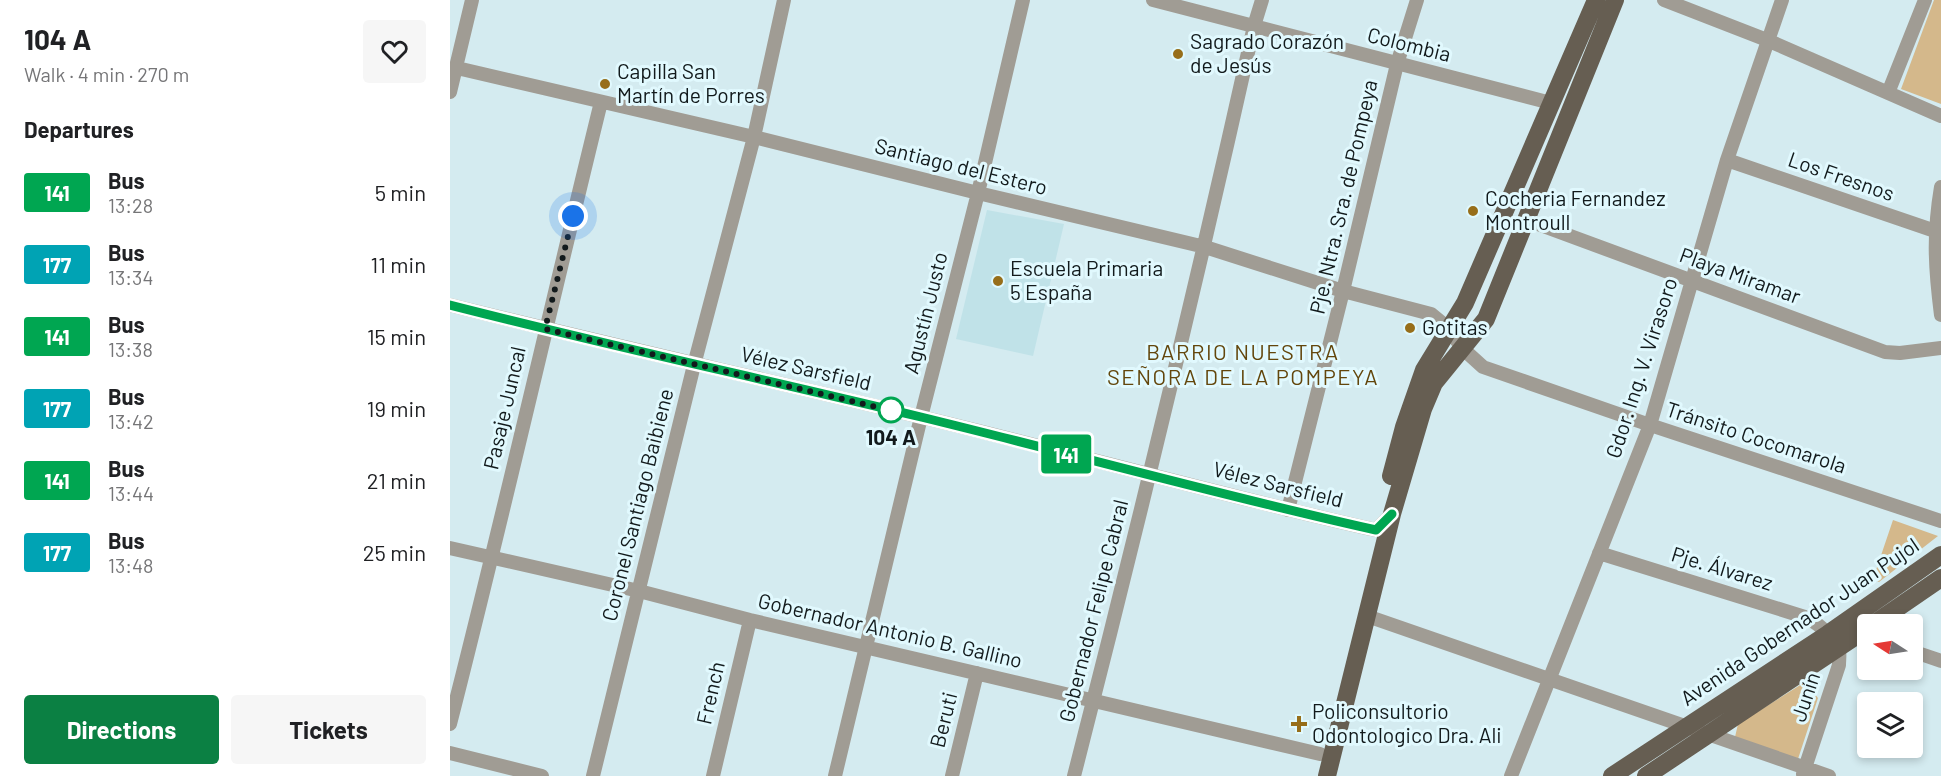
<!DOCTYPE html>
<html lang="en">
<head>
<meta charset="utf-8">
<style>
	body { margin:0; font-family:Barlow,sans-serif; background:#f6f6f6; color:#202124; height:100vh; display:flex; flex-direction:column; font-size:22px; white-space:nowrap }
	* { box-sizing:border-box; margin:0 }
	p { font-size:20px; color:#757577 }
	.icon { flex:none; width:33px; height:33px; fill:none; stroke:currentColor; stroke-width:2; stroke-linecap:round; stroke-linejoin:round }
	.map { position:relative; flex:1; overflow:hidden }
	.details { display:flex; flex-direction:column; background:#fff; width:450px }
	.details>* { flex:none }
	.badge { padding:0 12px; border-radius:4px; font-size:21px; line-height:39px }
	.needle { width:39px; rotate:282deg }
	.buttons { position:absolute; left:1407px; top:614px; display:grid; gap:12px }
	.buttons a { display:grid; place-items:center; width:66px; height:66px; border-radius:6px; background:#fff; box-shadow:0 3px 9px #0003; font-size:30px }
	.you { position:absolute; width:30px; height:30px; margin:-15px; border:4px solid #fff; border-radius:50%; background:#1a73e8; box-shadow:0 0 0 9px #1a73e833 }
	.map>.badge { position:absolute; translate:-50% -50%; box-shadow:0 0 0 3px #fff }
	h2 { padding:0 24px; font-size:22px; line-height:54px }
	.round { display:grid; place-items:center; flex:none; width:63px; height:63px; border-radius:6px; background:#f6f6f6 }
	.summary { display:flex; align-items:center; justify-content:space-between; height:102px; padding:0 24px }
	h1 { font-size:28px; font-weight:700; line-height:45px }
	.action { display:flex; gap:12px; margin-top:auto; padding:12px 24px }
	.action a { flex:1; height:69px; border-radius:6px; background:#0b8043; color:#fff; font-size:24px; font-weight:700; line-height:69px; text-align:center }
	.action a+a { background:#f6f6f6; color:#202124 }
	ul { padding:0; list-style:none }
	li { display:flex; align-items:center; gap:18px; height:72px; padding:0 24px }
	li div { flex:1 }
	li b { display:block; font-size:22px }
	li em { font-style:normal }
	li .badge { min-width:66px; font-weight:700; text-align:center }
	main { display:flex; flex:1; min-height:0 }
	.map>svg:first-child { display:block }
	.built { fill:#c0e2e8 }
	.green { fill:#d4b88b }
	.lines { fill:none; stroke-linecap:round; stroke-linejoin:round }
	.minor { stroke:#a09c94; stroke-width:14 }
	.major { stroke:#665e52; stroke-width:18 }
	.line-casing { stroke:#fff; stroke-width:14 }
	.line { stroke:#00a651; stroke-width:9 }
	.walk { stroke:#121a1c; stroke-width:6; stroke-dasharray:0 10.8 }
	.poi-dot { fill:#976e1a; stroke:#e1f9fe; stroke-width:2 }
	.stop-dot { fill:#fff; stroke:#00a651; stroke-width:3 }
	.labels { text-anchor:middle; stroke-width:6; stroke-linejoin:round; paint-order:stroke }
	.poi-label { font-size:21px; fill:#121a1c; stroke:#e1f9fe; text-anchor:start }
	.street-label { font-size:21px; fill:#121a1c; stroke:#e1f9fe }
	.stop-label { font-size:21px; font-weight:bold; fill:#121a1c; stroke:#e1f9fe }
	.neighbourhood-label { font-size:22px; letter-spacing:1.5px; fill:#63460c; stroke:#e1f9fe }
</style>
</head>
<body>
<main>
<section class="details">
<div class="summary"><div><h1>104 A</h1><p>Walk · 4 min · 270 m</p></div><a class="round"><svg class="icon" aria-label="heart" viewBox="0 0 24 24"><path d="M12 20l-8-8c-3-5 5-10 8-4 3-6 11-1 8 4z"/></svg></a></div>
<h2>Departures</h2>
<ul>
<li><span class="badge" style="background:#00a651;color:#fff">141</span><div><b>Bus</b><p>13:28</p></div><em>5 min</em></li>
<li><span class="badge" style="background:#00a3b4;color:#fff">177</span><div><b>Bus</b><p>13:34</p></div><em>11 min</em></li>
<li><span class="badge" style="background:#00a651;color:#fff">141</span><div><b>Bus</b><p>13:38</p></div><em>15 min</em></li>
<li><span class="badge" style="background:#00a3b4;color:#fff">177</span><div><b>Bus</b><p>13:42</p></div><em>19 min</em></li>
<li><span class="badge" style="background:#00a651;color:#fff">141</span><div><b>Bus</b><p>13:44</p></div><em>21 min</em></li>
<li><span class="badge" style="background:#00a3b4;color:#fff">177</span><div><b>Bus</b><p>13:48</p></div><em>25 min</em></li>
</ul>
<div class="action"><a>Directions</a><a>Tickets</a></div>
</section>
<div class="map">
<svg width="1491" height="776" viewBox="0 0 1491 776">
	<rect width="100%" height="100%" fill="#d4ebf0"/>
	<path class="built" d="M537,210L614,224L583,356L506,339Z"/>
	<path class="green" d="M1484,0H1491V104L1451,89Z
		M1443,520L1488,536L1429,582L1423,579Z
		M1355,682L1368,698L1347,762L1285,737L1288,724Z"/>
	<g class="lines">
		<path class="minor" d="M703,0L1101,103
			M1214,0L1317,40L1491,116
			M7,68L304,137L528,193L755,247L893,291L981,314L998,328L1012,348L1033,367L1200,425L1491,521
			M0,92L22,0
			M1438,93L1475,0
			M1277,160L1491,233
			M1491,187C1483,235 1485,268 1491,315
			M1077,220L1435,352L1450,353L1491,348
			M0,305C156,344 314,379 471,417C623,453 773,496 926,530L942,514
			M838,510L893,291L947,64L967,0
			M0,548L189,591L300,620L870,754
			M1149,553L1358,618C1368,624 1385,637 1389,650C1390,654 1389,660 1389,665L1353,774
			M917,616L1379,776
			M1462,651L1491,661
			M0,724C53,517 100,309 151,102
			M0,753L92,776
			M143,776L244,365L304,137L334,0
			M263,776L300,620
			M385,776L471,417L528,193L573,0
			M502,776L527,673
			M624,776C688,527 748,277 804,26L812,0
			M1061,776L1200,425L1277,160L1332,0"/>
		<path class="major" d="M941,476L954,427L974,370L1015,303L1146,0
			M1424,624L1491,578
			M877,776L942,514L973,409L984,383L1036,319L1165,0
			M1162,776L1378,634L1491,555
			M1196,776L1418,628"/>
	</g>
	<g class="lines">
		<defs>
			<path id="line" d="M0,305C156,345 314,379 471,417C623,454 773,496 926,530L942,514"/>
		</defs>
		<use href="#line" class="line-casing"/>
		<use href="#line" class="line"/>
		<path class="walk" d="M123,216L95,329L448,412L441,410"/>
	</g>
	<g class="poi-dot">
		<circle cx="728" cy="54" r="6"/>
		<circle cx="155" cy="84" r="6"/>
		<circle cx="1023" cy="211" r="6"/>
		<circle cx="548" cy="281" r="6"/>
		<circle cx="960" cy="328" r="6"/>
		<path d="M846 715h6v6h6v6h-6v6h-6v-6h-6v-6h6z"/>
	</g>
	<circle class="stop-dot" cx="441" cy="410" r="12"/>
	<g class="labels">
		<g class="poi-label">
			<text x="740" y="49">Sagrado Corazón<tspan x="740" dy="24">de Jesús</tspan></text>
			<text x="167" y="79">Capilla San<tspan x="167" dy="24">Martín de Porres</tspan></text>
			<text x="1035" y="206">Cocheria Fernandez<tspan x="1035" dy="24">Montroull</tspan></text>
			<text x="560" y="276">Escuela Primaria<tspan x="560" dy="24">5 España</tspan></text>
			<text x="972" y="335">Gotitas</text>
			<text x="862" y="719">Policonsultorio<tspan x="862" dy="24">Odontologico Dra. Ali</tspan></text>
		</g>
		<g class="street-label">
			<text transform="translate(959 45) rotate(14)" y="7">Colombia</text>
			<text transform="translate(511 167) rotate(14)" y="7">Santiago del Estero</text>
			<text transform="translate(1391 177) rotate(19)" y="7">Los Fresnos</text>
			<text transform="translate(894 197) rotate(-77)" y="7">Pje. Ntra. Sra. de Pompeya</text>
			<text transform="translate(1290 276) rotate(20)" y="7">Playa Miramar</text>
			<text transform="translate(476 313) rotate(-76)" y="7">Agustín Justo</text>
			<text transform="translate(1192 368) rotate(-72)" y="7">Gdor. Ing. V. Virasoro</text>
			<text transform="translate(356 369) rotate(13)" y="7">Vélez Sarsfield</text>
			<text transform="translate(55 408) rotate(-77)" y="7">Pasaje Juncal</text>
			<text transform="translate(1306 438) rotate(18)" y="7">Tránsito Cocomarola</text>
			<text transform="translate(828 485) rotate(14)" y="7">Vélez Sarsfield</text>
			<text transform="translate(188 505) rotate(-76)" y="7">Coronel Santiago Baibiene</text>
			<text transform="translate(1272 569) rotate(17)" y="7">Pje. Álvarez</text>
			<text transform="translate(644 611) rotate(-76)" y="7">Gobernador Felipe Cabral</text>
			<text transform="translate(1350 622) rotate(-34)" y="7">Avenida Gobernador Juan Pujol</text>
			<text transform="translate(440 631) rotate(13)" y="7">Gobernador Antonio B. Gallino</text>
			<text transform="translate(261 693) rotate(-77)" y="7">French</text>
			<text transform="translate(1356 697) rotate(-72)" y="7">Junín</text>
			<text transform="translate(494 720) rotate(-76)" y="7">Beruti</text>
		</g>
		<g class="stop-label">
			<text x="441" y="445">104 A</text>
		</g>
		<g class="neighbourhood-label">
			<text x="793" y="360">BARRIO NUESTRA<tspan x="793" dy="25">SEÑORA DE LA POMPEYA</tspan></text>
		</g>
	</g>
</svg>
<div class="buttons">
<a><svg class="needle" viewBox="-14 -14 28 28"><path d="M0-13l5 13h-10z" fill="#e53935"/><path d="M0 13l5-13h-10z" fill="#757577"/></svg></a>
<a><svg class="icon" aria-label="layers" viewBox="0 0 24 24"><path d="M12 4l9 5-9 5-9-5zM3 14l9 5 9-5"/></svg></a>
</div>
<div class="you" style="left:123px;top:216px"></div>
<b class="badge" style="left:616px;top:454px;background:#00a651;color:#fff">141</b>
</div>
</main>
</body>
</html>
